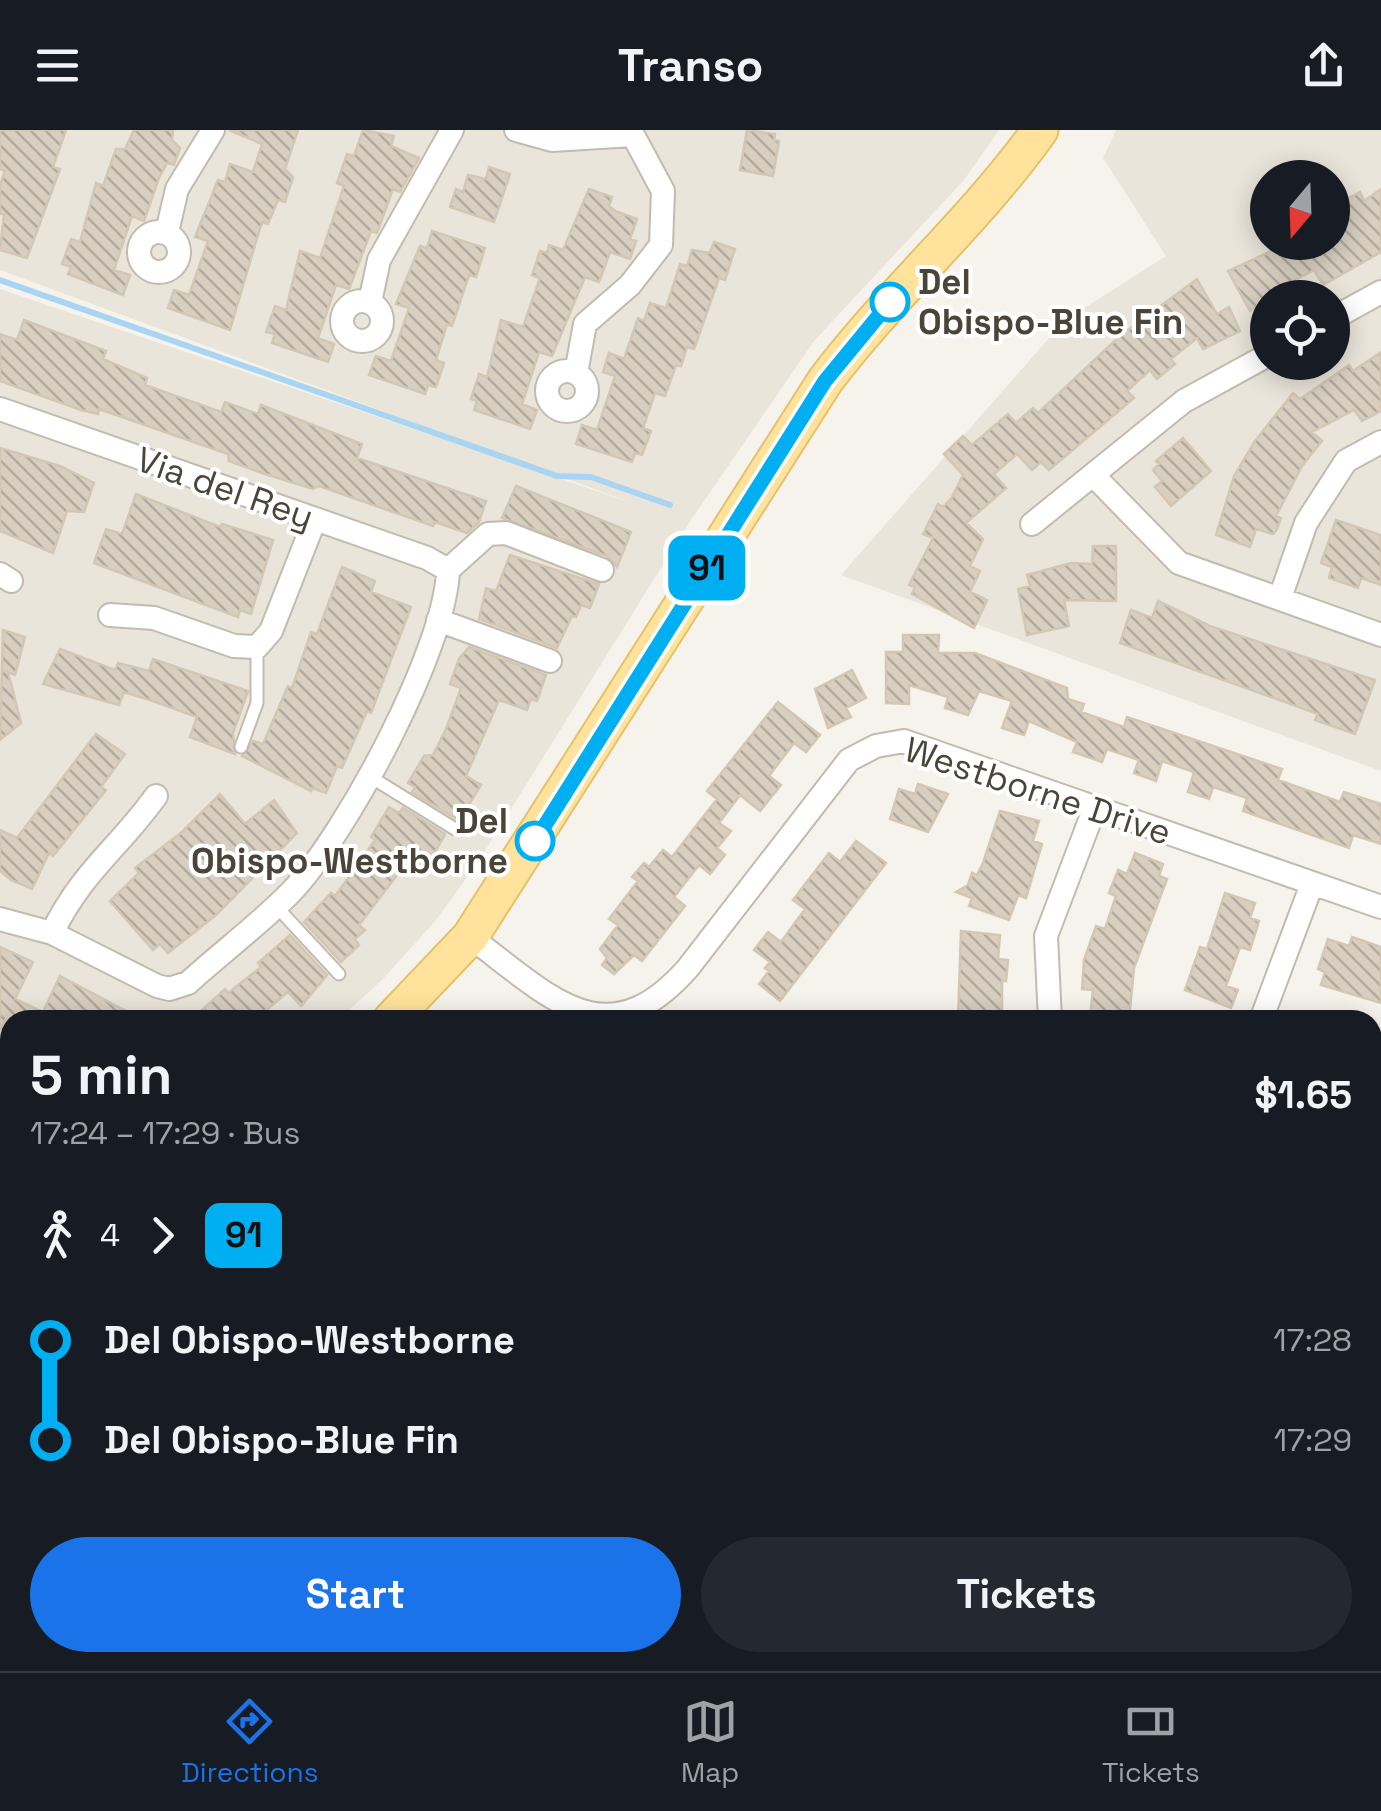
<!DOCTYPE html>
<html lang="en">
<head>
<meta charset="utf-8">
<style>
	body { margin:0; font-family:"Space Grotesk",sans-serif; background:#242831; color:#f1f3f6; height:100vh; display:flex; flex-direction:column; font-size:38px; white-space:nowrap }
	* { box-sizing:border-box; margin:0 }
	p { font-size:32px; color:#9ea1a6 }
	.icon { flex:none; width:55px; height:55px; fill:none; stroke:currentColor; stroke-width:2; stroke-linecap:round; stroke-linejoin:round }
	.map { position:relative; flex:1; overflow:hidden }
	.sheet { position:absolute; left:0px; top:880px; width:1382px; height:662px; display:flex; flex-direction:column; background:#171b24; border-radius:30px 30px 0 0; box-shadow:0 5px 25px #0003 }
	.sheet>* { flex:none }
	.badge { padding:0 20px; border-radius:15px; font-size:35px; line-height:65px }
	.needle { width:65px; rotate:199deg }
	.fabs { position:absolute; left:1250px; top:30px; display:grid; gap:20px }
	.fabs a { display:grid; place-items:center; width:100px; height:100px; border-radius:50%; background:#171b24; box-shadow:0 5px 25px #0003; font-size:50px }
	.map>.badge { position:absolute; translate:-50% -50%; box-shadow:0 0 0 5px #fff }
	.legs { display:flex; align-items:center; gap:15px; height:110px; padding:0 30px; font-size:32px }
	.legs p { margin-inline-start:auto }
	.headline { display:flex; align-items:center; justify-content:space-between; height:170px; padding:0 30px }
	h1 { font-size:55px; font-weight:700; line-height:75px }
	.button { display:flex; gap:20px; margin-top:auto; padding:20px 30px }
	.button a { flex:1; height:115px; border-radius:60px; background:#1a73e8; color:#fff; font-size:40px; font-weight:700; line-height:115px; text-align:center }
	.button a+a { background:#242831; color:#f1f3f6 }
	ul { padding:0 30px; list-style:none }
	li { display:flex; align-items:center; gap:35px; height:100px; font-size:38px }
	li i { display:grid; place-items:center; width:15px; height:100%; margin:0 12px; background:currentColor }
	li i::after { content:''; width:25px; height:25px; margin:-12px; border:8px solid; border-radius:50%; background:#171b24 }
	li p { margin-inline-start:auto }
	li:first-child i { background:linear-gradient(#0000 50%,currentColor 0) }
	li:last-child i { background:linear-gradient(currentColor 50%,#0000 0) }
	header { display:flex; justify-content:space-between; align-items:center; height:130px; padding:0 30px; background:#171b24; font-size:45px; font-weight:700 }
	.menu { display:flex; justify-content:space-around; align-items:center; height:140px; border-top:2px solid #363941; background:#171b24; font-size:28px; color:#9ea1a6 }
	.menu a { display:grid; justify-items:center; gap:5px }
	.menu .active { color:#1a73e8 }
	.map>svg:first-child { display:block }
	.residential { fill:#eae5da; fill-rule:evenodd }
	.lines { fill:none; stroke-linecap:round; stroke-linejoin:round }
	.stream { stroke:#a9d4f2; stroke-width:6 }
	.building { fill:url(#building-back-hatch); stroke:#d3c7b4; stroke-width:2.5 }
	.lane-casing { stroke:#c2bbae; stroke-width:15 }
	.street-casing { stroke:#c2bbae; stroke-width:26 }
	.secondary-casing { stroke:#d6c79b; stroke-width:34 }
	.primary-casing { stroke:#e6c16a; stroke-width:39 }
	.lane { stroke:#fff; stroke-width:11 }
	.street { stroke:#fff; stroke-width:22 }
	.secondary { stroke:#fff3cd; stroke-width:30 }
	.primary { stroke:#ffe39c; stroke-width:35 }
	.line-1-casing { stroke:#fff; stroke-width:22 }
	.line-1 { stroke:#00aff2; stroke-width:15 }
	.stop-1-dot { fill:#fff; stroke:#00aff2; stroke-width:5 }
	.labels { text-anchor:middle; stroke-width:8; stroke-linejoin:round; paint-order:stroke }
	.stop-label { font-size:35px; font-weight:bold; fill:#4b4439; stroke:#fff; text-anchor:start }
	.street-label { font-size:35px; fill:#4b4439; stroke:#fff }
</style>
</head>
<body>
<header><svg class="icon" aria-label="menu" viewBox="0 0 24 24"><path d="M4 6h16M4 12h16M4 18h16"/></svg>Transo<svg class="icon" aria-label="share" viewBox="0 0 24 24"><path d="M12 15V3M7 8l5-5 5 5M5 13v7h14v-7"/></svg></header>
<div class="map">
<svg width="1381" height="1541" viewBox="0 0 1381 1541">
	<defs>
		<pattern id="building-back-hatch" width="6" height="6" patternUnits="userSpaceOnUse" patternTransform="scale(2.5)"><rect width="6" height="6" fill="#d8cfc1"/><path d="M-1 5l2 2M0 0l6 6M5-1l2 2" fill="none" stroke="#b1aa9e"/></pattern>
	</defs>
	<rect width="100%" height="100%" fill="#f6f3ec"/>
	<path class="residential" d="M0,0H999L964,50L814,211L689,393L478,732L436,790L382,850L338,890H10V1165L0,1174V159L635,374L0,140Z
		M1116,0H1381V641L841,445L1064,191L1166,126L1103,28ZM1268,48H1332V112H1268ZM1268,168H1332V232H1268Z"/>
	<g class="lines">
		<path class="stream" d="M0,150L557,346L591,347L670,375"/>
	</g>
	<path class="building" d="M0,0H66L53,37L60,39L27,128L0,120L4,85L0,83V55L5,41L0,39Z
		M134,0H173L172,10L180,18L174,35L167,33L159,48L144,91L132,86L114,140L130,145L123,165L68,144L71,137L62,134L71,109L80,112L96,53L103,56L116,19H125Z
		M229,0H298L285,39L293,47L285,72L278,70L268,94L263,92L260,98L230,200L168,178L174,160L189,165L208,111L195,107L218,50L225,52L230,34L253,42L262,14Z
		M363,0L394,6L391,16L419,28L400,62L393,59L377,103L371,101L349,159L336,155L318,208L334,214L328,232L272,213L275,204L266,202L275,176L286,180L300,121L320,128L344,56L337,53L347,24L354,26Z
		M747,0L775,4L774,10L779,11L773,46L740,40Z
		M489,37L510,44L494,92L450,77L456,59L463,62L468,45L486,49Z
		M589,59L612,67L609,76L615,81L637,89L630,109L636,111L630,129L610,122L599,152L585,147L552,226L539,222L522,274L537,280L530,299L474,280L477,271L471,269L479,244L487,247L501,190L523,197L540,148L532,145L540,121L547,123L549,115L563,120Z
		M1381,59V122L1323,155L1314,140L1286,155L1293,168H1268L1250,181L1228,141L1291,112H1332V77L1360,62L1364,71Z
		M432,101L485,118L476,147L469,145L452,196L447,194L436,230L444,233L436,257L428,255L425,264L369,245L376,226L391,231L409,178L396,174L420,116L427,118Z
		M714,112L735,119L725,150L719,148L694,219L687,217L681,236L676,235L665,266L655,263L643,298L651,301L642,325L635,323L632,332L576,314L582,295L597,300L615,246L603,242L609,223L624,229L638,188L644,191L650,173L666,178L680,134L687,136L692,120L710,123Z
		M1197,149L1217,184L1229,177L1240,201L1203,219L1197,208L1171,229L1175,234L1157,249L1150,240L1127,261L1134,268L1049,340L1041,332L1032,340L1017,324L994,344L1006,358L966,393L983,409L970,436L980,441L970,462L987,470L974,498L912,464L915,457L909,455L933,408L923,404L938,374L943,377L951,369L963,345L944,324L963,306L972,315L1008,284L1016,293L1033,278L1038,283L1121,205Z
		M24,190L106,221L103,229L147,248L145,255L221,282L225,272L258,284L261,275L362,314L357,328L486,371L479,392L467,403L435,392L433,396L319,356L313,359L262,343L229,331L228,324L99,279L98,284L81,280L0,251V204L17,210Z
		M1381,222V281L1362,291L1354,280L1312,302L1322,311L1302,336L1276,386L1281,388L1276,401L1273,404L1256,399L1250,417L1216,405L1234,346L1255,311L1293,263L1300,269L1349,235L1353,241Z
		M1183,308L1211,341L1171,376L1155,357L1162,351L1153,340L1159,334L1156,331Z
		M0,318L60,336L94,353L84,382L67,381L53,423L0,401Z
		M516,356L631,402L617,437L607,426L502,388Z
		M136,364L220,397L222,394L273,410L251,484L240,480L238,487L94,433L106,399L122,404Z
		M1336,390L1381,405V455L1361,448L1358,458L1329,448L1332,437L1321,433Z
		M1093,416H1116V471L1064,470L1069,496L1027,505L1018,459L1030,456L1027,445L1071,433L1092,434Z
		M510,425L599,454L590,478L581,475L576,487L572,486L557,518L479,489L486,458L496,461Z
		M342,437L375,451L371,462L411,477L371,583L367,581L342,638L337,636L326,663L312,658L311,661L242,626L253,611L263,614L288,556L292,558L311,502L317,504Z
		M1158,471L1210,496L1375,550L1355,604L1315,590L1318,584L1120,513L1131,480L1152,488Z
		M3,500L25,507L15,545L8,542L21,593L0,610Z
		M903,505H939L938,523H975L1067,558L1068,569L1084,574L1081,582L1124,597L1127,587L1282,639L1278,650L1340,672L1344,662L1381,674V714L1353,705L1349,718L1243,681L1247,668L1213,657L1209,669L1188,662L1194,642L1162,631L1156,651L1134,643L1139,630L1107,619L1102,632L1073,622L1077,612L1029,591L1024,605L1002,598L1012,571L979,561L968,585L945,578L948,567L909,555V574L886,573V522H903Z
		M469,517L546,545L537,571L531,569L527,580L499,570L466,646L481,655L461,688H455L412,662L415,657L408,653L424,626L433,625L446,599L461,558L450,554L459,529Z
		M60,519L115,540L118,533L149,541L153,529L248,561L233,603L235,624L190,607L197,587L153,571L124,562L119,575L43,554Z
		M852,540L866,568L846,578L851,587L828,598L815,559Z
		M778,572L820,605L806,622L794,613L769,646L781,655L760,681L740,665L719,693L731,701L717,718L725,725L710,744L699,735L674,767L685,776L642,831L634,825L614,844L602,835L607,828L600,819L618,795L609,789L638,751L632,747L644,733L649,737L663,720L672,727L717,669L707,661Z
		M96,604L125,624L101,657L106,660L53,726L49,723L32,759L11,750L0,741V700L17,708Z
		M918,654L948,664L928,702L890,689L899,659L915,664Z
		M220,664L245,694L274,670L297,703L216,785L168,823L160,814L153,820L110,771L139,743L135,738L182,702Z
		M389,677L399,683L403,678L445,704L433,726L427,723L421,734L410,728L359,795L365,800L355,809L359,815L341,832L304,792L331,763L335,766L357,736L375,710L371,707Z
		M1000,681L1039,691L1033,711L1042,714L1026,768L1018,765L1009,790L969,776L972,768L956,762L968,755L972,743L977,745L983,733Z
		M856,711L886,733L780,871L759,854L769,841L765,838L770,832L754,820L768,802L781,812L805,779L793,770L829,723L840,732Z
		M1135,723L1163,734L1159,746L1167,749L1134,838L1129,890L1090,888L1093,860L1082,859L1084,830L1096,796L1105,799L1116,766L1109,763L1118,740L1127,744Z
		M1225,763L1255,773L1250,788L1259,791L1250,820L1240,817L1226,856L1238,860L1231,878L1185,860L1200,817L1207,819Z
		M961,801L1000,805L998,829L1008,830L1006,851H1002V890H958Z
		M290,805L327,845L301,876L288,862L254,890H191L225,859L228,863L261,837L258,833Z
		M1352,807L1381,817V873L1321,855L1325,842L1318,839L1328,809L1349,816Z
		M0,817L33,832L15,869L43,882L60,846L143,890H5L0,900Z"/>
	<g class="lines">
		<defs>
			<path id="lane" d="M241,617L257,573V517
				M369,646L455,699
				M275,775L339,844
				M0,1006L10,1014"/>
			<path id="street" d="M516,0L552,10L633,5
				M139 122a20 20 0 1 1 40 0a20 20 0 1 1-40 0Z
				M167,102L177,59L213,0
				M342 191a20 20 0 1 1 40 0a20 20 0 1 1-40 0Z
				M370,172L379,130L452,0
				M1332,189L1381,162
				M547 261a20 20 0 1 1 40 0a20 20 0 1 1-40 0Z
				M576,243L585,194L630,155L661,115L663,61L633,5
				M0,279L427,428L448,440
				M1094,346L1179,433L1381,505
				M1032,394L1184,271L1268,225
				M448,440L488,404L506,403L602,440
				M0,444L11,451
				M1280,468L1306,393L1346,331L1381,312
				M110,485L154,488L234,516L257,517L271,501L315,389
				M438,490L550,531
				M0,789L52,803L157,856L169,859L188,853C222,822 260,794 292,761C347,703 446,518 448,440
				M52,803C83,740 118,719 156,666
				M470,807C549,865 605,932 688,838L849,630L876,616L904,611L1381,777
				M1050,890L1046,806L1095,677
				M1261,890L1312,754
				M0,932L10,939
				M1372,1424L1381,1427
				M759,1541L760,1532
				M1001,1541L1004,1532
				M1262,1541L1265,1532"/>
			<path id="secondary" d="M0,1374L10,1378
				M448,1532L472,1541"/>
			<path id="primary" d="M391,890L470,807L825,251C892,162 976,90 1040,0
				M0,1215L10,1205"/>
		</defs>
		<use href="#lane" class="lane-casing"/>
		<use href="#street" class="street-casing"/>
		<use href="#secondary" class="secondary-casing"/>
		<use href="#primary" class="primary-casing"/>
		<use href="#lane" class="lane"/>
		<use href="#street" class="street"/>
		<use href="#secondary" class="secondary"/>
		<use href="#primary" class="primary"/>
	</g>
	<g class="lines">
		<defs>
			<path id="line-1" d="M535,711L825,251L890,172"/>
		</defs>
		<use href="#line-1" class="line-1-casing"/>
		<use href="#line-1" class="line-1"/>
	</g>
	<g class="stop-1-dot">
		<circle cx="890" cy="172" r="18"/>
		<circle cx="535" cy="711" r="18"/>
	</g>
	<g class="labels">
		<g class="stop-label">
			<text x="918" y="164">Del<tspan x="918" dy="40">Obispo-Blue Fin</tspan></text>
			<text x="508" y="703" text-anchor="end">Del<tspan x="508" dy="40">Obispo-Westborne</tspan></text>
		</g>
		<g class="street-label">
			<text transform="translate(225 358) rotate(19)" y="12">Via del Rey</text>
			<text transform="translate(1038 661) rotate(18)" y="12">Westborne Drive</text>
		</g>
	</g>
</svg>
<div class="fabs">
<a><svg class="needle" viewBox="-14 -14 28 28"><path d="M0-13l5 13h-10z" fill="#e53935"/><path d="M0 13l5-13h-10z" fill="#9ea1a6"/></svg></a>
<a><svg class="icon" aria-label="locate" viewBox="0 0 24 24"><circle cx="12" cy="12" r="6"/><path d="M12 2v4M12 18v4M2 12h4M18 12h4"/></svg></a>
</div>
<b class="badge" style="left:707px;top:438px;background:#00aff2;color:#111">91</b>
<section class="sheet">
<div class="headline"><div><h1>5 min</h1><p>17:24 – 17:29 · Bus</p></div><b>$1.65</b></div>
<div class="legs"><svg class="icon" aria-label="walk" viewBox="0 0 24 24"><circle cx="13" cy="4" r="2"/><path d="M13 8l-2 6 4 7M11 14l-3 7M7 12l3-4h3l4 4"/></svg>4<svg class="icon" aria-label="forward" viewBox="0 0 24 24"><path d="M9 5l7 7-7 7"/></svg><b class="badge" style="background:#00aff2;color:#111">91</b></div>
<ul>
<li><i style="color:#00aff2"></i><b>Del Obispo-Westborne</b><p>17:28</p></li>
<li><i style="color:#00aff2"></i><b>Del Obispo-Blue Fin</b><p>17:29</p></li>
</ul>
<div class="button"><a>Start</a><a>Tickets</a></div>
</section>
</div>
<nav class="menu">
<a class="active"><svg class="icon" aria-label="directions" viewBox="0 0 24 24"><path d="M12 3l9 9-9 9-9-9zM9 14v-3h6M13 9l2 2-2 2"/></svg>Directions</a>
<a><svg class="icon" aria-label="map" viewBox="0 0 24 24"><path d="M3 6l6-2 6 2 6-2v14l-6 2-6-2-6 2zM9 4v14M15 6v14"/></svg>Map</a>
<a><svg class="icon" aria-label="tickets" viewBox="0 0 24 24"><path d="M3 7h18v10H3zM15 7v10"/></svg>Tickets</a>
</nav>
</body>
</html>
